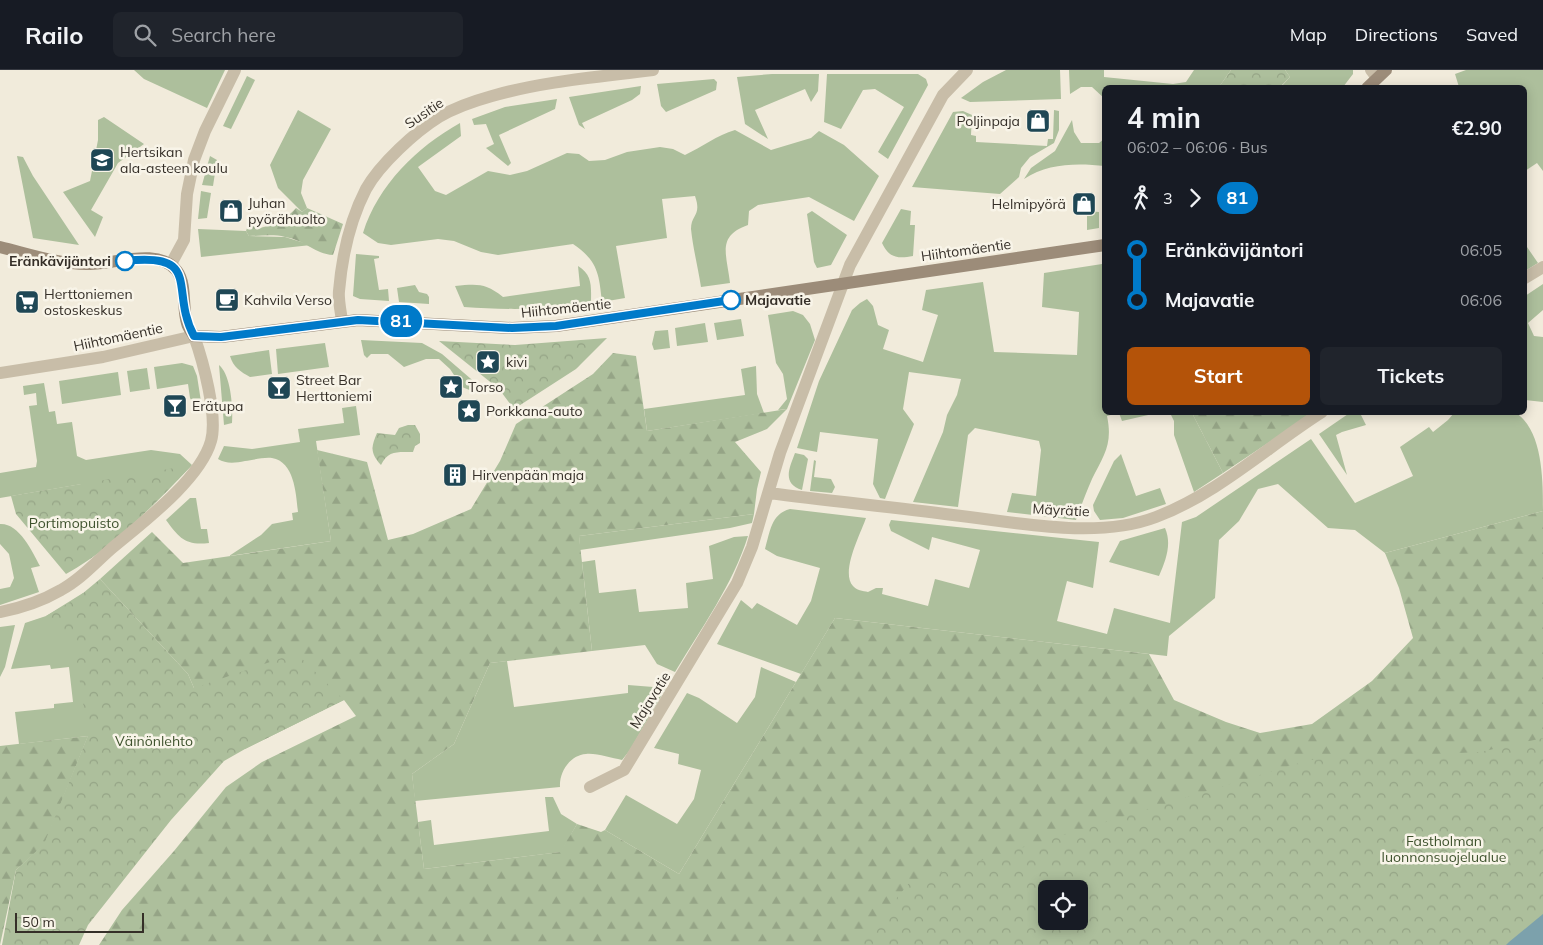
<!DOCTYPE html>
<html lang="en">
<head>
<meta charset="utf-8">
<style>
	body { margin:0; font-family:Mulish,sans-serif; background:#20242c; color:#f1f3f6; height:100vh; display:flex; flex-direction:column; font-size:19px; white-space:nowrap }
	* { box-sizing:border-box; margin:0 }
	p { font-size:16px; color:#9ea1a6 }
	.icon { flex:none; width:28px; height:28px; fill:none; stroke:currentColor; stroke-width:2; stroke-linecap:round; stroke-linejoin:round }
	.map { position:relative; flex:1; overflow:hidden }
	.panel { position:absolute; left:1102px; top:15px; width:425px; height:330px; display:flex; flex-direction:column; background:#171b24; border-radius:8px; box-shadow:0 2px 12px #0003 }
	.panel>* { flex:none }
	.badge { padding:0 10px; border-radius:16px; font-size:18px; line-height:32px }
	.fabs { position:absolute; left:1038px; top:810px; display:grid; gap:10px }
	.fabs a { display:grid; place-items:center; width:50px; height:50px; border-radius:8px; background:#171b24; box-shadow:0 2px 12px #0003; font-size:25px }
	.scale { position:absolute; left:15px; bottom:12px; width:129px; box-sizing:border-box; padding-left:5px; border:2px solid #352f28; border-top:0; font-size:14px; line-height:18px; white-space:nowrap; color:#352f28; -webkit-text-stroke:4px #f8f4e8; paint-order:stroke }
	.map>.badge { position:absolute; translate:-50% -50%; box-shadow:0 0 0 2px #fff }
	.legs { display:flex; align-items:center; gap:8px; height:55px; padding:0 25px; font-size:16px }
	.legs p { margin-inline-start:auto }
	.headline { display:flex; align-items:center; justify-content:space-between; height:85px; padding:0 25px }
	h1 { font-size:28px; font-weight:700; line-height:38px }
	.primary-button { display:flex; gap:10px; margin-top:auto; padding:10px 25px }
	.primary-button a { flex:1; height:58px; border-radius:8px; background:#b45309; color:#fff; font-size:20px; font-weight:700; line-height:58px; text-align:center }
	.primary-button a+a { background:#20242c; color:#f1f3f6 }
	ul { padding:0 25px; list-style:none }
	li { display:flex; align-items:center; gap:18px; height:50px; font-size:19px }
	li i { display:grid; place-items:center; width:8px; height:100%; margin:0 6px; background:currentColor }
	li i::after { content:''; width:12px; height:12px; margin:-6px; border:4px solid; border-radius:50%; background:#171b24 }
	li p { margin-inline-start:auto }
	li:first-child i { background:linear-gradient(#0000 50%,currentColor 0) }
	li:last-child i { background:linear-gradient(currentColor 50%,#0000 0) }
	header { display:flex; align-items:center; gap:30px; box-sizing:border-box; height:70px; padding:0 25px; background:#171b24; border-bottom:1px solid #363941 }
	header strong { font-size:24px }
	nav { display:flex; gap:28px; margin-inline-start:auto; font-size:18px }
	.search { width:350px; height:45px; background:#20242c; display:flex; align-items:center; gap:12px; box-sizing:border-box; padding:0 18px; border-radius:8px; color:#9ea1a6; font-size:19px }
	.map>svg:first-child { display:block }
	.grass { fill:#adbf9c }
	.forest { fill:url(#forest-firs); fill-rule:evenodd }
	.park { fill:url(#park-crowns); fill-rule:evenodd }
	.water { fill:#7ca1ac }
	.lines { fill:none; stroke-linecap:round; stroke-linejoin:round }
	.street { stroke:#c8bda8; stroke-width:12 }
	.secondary { stroke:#9c8c79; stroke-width:12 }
	.line-1-casing { stroke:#fff; stroke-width:11 }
	.line-1 { stroke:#007ac9; stroke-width:8 }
	.stop-1-dot { fill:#fff; stroke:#007ac9; stroke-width:2.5 }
	.labels { text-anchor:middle; stroke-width:5; stroke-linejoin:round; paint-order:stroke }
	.street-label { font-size:14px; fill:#352f28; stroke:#f8f4e8 }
	.poi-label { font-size:14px; fill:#352f28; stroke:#f8f4e8; text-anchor:start }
	.stop-label { font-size:14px; font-weight:bold; fill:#352f28; stroke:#f8f4e8; text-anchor:end }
	.park-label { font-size:14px; fill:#3e522d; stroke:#f8f4e8 }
</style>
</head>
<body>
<header>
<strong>Railo</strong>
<div class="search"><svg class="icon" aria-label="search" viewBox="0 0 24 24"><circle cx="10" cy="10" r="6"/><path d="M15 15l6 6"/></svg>Search here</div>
<nav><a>Map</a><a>Directions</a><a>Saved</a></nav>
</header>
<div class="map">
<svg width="1543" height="875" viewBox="0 0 1543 875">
	<defs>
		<pattern id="forest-firs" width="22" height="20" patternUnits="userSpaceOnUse" patternTransform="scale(1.25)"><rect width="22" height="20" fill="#adbf9c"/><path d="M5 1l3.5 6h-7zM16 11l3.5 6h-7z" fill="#95a486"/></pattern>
		<pattern id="park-crowns" width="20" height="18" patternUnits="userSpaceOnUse" patternTransform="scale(1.25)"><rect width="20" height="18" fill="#adbf9c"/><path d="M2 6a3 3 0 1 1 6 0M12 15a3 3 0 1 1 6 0" fill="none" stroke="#95a486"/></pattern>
	</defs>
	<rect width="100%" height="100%" fill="#f1ebdb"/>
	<path class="grass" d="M134,0H225L207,38L144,9Z
		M1006,0H1060L1061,29L970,32L961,28L983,12Z
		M1069,0H1104V7L1173,14L1186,12L1194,0H1231L1219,17L1105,18V29L1092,17H1081L1070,24Z
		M1285,0H1353V4L1343,17L1280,18L1290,7Z
		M1466,0H1543V101L1537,93L1525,101V18L1459,17L1455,4Z
		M772,4H819L818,21L811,32L805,19L755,40L768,69L745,54L737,7Z
		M827,4H918L926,9L928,15L888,89L878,82L904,37L875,19L863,20L841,59L824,52Z
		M247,6L255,10L231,59L223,56Z
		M714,9L717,12L716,20L666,42L661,36L657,14Z
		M641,16L640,24L632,30L582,53L585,59L579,55L569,27Z
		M557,29L555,39L499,65L511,93L508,96L486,78L494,74L486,54L474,55L472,49L505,37Z
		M298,40L331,59L303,110L301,123L307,138L302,142L278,118L270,95Z
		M1054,40L1059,41V60L1054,73L1030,87L1021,98L1019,107L1000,124L912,117L953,42L963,41L972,45L971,65L976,66V72L1047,76L1048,69H1053Z
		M104,47L144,74L118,93L91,140L103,147L95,167L63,122L90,111L98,70V50Z
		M1072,50L1074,62L1081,73H1099L1105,68V96C1077,93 1048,93 1024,109L1031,98L1055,81Z
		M460,53L461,66L418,97L435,121L446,125L488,101L510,105L527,101L567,83L579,84L589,91L605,90L627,82L660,77L673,79L685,85C702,77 717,65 735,60L771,80L811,68L819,61L844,75L879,106L854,151L809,127L758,135L749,141L748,155C716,166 727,185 730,213L701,217C698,198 693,178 691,159C691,144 702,146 695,126L662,129L667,168L616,176L625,228L602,232C599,204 598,191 573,174L498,185L481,182L454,171L438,169L391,175L378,173L363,163C378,115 417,77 460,53Z
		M17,86L23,87L33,106L79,175L33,168Z
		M210,86L217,90L213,116L202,115Z
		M201,121L211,123L207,148L198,149Z
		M901,139L911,141L910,155H915L913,186C898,189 889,188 882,173Z
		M812,141L847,165L831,195L817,198L814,192L807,144Z
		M1087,141L1099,142V158L1087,160Z
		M198,159L246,161L249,166L285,167L311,175L201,187Z
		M1527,177L1538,193L1525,201V178Z
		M356,184L379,186V188L374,189L379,220L388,219L389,231L360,229L353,226Z
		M1102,194L1105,200V342L1118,343L1107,346C1113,374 1104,385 1092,409C1086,423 1081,436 1076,450L1007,442L1012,423L1036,426L1041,380L1039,371L975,358L968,365L958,437L913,432L943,362L947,345L957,325L961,309L909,302L903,339L914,354L885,429L880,428L873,414L878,369L820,362L817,382L797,378L819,311L852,240L860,233L867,229L873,236L878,255L889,260L883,279L923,292L938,245L922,240L926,220L983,212L994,282L1077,285L1079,242L1042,237L1044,203Z
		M578,196C593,205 591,217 591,233C549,240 506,240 464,237L455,216C478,214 485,213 503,227L580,216Z
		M1543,214V240L1528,253L1534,266L1543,267V332L1525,330V226Z
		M415,215L419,222L427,224L429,227V234L399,232L397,218Z
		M793,241L803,245L810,254L815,270L787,339L778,340L787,329L783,304L776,293L768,245Z
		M741,249L744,266L717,270L714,253Z
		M705,253L708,272L677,276L675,258Z
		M668,260L670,278L654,280L652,274L655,261Z
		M361,270L422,273L442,284L478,315L472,321L462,317L450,299L439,289H426L404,297L388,284H371L367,288L364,285Z
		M325,273L329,297L278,304L276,279Z
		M269,280L272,304L250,307C241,302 233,297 230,286Z
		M182,293L193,296L197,306L202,338H196L190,328L188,314L157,319L154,297Z
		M219,295C231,305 233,337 232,353L224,355Z
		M756,296L757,324L764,343L647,361L644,339L745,325L741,299Z
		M147,298L150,319L130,322L127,301Z
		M118,302L121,325L62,334L59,311Z
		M44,313L49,342L55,341L57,354L72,352L77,386L86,390L151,380L180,384L192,395L165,423L114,469L82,414L0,428V403L36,397L37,391L29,336L37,335L36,323L24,325L23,316Z
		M356,336L360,365L316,371L331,471L229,486L261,465L272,454L293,450L292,443L298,442C296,425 295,392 272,388C264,387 253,390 245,391C235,393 226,394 218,389L224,376L252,379L300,372L298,359L344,353L342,338Z
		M1351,342L1360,343L1366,355L1342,362L1336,365L1347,405L1319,364Z
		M1119,343V342L1157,343L1122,351Z
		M1170,343H1192L1223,403L1194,422L1174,365V351Z
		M1454,343H1516C1543,361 1543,411 1543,441L1385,483L1355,460L1328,458L1278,414L1258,419L1239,451L1219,470L1215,528L1169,566L1167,586L835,548L801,604L717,574L741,530L752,539L757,533L797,555L811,531L820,498L777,486L765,479C770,462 771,444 790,439L866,448C861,463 840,502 853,516C856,520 863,521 868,522L876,518H883L882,524L928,536L935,509L969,518L980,480L932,467L929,480L891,461L889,455L891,450L1099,472L1093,518L1067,511L1057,551L1107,564L1114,538L1170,553L1182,452L1196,447L1311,369L1355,433L1413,406L1400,377L1429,357L1433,362L1448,350Z
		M795,383L804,385L808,389L802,420C782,413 789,399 795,383Z
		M1121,384L1136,426L1160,418L1166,434L1123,448L1100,450L1094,441L1093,435L1114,391Z
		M814,390L816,391L814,407L831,409L835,417L832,423L810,421Z
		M190,428H196L201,459H207L209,473C186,476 179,468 166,450Z
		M754,444L752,453L730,458L580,480L579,466Z
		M0,454C19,453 32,481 40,496L31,498L39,522L0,535V519L10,517L14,508L9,484L0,474Z
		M1165,458C1172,474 1166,490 1159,506L1109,492L1120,471Z
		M748,466C733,514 701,559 675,602L657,594L645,575L592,581L582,492L595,490L599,523L636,519L639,542L688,538L686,513L713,509L709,476L734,467Z
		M83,523L142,581L2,875L88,666L19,674L15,642L54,638V634L73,632L69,597L51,599L50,595L11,599L25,553L46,546Z
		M15,555L5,597L0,607V557Z
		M507,591L514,637L628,623V615L666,618L630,680L622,690C611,688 597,683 586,684C570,685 559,702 560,717L415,731L412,704L454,674L490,593Z
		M761,597L796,612L679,804L605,760L626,725L677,754L694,729L701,700L678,694L679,684L654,678L687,623L699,628L737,653L755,627Z
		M545,727H553L561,744L577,754L561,782L424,799L418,752L431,750L434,775L549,761Z"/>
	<path class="forest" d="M296,138L302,142L307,138L343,154L333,185C315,184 305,170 285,167C274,164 261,166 249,166L246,161L250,150L256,159C276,154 282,153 296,138Z
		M613,283L636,286L647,361L787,339L767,359L735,372L761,402L757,419L754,444L579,466L592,581L490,593L454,674L412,704L424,799L560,782L577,754L601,762L605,760L679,804L835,548L1149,584L1174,630L1226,652L1260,663L1312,654L1372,611L1413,568L1399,518L1385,483L1543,441V844L1506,875H99L122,840L174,781L226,717L262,692L356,646L344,630L245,679L194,618L188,604L100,509L152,462L183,493L331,471L317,380L367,392L388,470L413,464L471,439L500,391L516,354L593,304ZM1046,819H1079V851H1046Z
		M1192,343H1313L1223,403Z
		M88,666L44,775L16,800L0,875V676Z"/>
	<path class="park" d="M1231,0H1285L1290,7L1280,17H1219Z
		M607,268L576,299L514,339L499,319L439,271L515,275Z
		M408,355H415L420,364V373L415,376L413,382C398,382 388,380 381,395C370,383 371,377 377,363L395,365L399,358Z
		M192,395C157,432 111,480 66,504L16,444L11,426Z
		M100,509L188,604L194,618L296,583L344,630L245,679L224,691L171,750L88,855L79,875H2L16,800L44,774L88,666L75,579L46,546L76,529Z
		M1543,668V875H858L910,812L1309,690L1480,682ZM1046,819H1079V851H1046Z"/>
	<path class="water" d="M1543,844V875H1506L1509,872Z"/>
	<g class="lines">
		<path class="street" d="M1371,0L1377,8
			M171,194L184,170L187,124L194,90L205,61L235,0
			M1525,208L1543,197
			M342,251C341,242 338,230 339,221C342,186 350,150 366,119C380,94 415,62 439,47C454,38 474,31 492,26C544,11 599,7 653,0
			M0,303L103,287L194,266C203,291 218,346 211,371C200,410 142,453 111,479C95,493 80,510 61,520C42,531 21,538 0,542
			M769,423C830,431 892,437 953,445C1015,452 1096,470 1156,447C1217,424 1267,377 1322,342
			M590,717L624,700L737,513L752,477L780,383L850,195L943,25L967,0"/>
		<path class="secondary" d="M1367,18L1386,0
			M0,177C29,184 60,195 90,194C115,194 159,177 177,201C187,215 182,238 187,253C188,258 192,262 194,266L221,267L358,250L512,258L556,256L1105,175"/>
	</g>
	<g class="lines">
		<defs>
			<path id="line-1" d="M125,191C204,182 169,220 194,266L221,267L358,250L512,258L556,256L731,230"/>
		</defs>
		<use href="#line-1" class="line-1-casing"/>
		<use href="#line-1" class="line-1"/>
	</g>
	<defs>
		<symbol id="shop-square" viewBox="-11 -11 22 22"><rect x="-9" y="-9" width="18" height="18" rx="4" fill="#1f4755" stroke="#f8f4e8"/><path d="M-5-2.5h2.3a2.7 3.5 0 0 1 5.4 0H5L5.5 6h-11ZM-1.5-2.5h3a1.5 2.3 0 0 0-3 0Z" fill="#fff"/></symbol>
		<symbol id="school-square" viewBox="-11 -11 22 22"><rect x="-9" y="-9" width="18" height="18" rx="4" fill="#1f4755" stroke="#f8f4e8"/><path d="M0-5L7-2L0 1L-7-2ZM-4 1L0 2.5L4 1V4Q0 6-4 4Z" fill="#fff"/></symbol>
		<symbol id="cafe-square" viewBox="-11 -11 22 22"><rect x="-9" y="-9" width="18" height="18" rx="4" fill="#1f4755" stroke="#f8f4e8"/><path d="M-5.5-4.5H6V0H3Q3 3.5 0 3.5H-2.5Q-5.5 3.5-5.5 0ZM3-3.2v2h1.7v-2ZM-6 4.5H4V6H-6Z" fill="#fff"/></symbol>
		<symbol id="supermarket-square" viewBox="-11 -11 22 22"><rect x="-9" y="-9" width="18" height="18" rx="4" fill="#1f4755" stroke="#f8f4e8"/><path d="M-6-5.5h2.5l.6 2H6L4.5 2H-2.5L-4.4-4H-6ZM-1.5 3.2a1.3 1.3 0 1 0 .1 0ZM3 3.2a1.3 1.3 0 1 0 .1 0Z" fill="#fff"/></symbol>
		<symbol id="sight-square" viewBox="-11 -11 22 22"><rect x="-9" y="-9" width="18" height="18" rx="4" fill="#1f4755" stroke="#f8f4e8"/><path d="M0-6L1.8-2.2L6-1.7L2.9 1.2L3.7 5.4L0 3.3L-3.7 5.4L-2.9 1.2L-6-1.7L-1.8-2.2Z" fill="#fff"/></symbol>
		<symbol id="bar-square" viewBox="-11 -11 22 22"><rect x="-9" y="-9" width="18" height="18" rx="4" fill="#1f4755" stroke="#f8f4e8"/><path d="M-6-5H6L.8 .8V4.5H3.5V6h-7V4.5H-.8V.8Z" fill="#fff"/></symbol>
		<symbol id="building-square" viewBox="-11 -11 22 22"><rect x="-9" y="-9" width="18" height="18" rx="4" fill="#1f4755" stroke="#f8f4e8"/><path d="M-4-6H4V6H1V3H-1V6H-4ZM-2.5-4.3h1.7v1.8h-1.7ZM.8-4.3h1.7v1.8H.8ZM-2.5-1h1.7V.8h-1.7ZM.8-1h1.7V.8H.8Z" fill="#fff"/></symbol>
	</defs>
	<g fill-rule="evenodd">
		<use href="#shop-square" x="1024" y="37" width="28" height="28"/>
		<use href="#school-square" x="88" y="76" width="28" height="28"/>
		<use href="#shop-square" x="1070" y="120" width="28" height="28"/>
		<use href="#shop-square" x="217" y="127" width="28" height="28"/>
		<use href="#cafe-square" x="213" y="216" width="28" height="28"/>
		<use href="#supermarket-square" x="13" y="218" width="28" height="28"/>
		<use href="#sight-square" x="474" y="278" width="28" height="28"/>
		<use href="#sight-square" x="437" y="303" width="28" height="28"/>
		<use href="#bar-square" x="265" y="304" width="28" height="28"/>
		<use href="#bar-square" x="161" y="322" width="28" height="28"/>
		<use href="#sight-square" x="455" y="327" width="28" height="28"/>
		<use href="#building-square" x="441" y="391" width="28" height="28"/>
	</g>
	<g class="stop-1-dot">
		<circle cx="125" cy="191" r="9"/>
		<circle cx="731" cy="230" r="9"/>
	</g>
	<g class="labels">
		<g class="street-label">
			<text transform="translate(424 43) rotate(-34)" y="5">Susitie</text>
			<text transform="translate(966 180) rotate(-8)" y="5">Hiihtomäentie</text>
			<text transform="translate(566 238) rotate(-6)" y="5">Hiihtomäentie</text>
			<text transform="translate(118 267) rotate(-12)" y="5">Hiihtomäentie</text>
			<text transform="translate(1061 440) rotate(3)" y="5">Mäyrätie</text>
			<text transform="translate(650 630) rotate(-58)" y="5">Majavatie</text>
		</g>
		<g class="poi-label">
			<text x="1020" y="56" text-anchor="end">Poljinpaja</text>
			<text x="120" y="87">Hertsikan<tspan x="120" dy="16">ala-asteen koulu</tspan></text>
			<text x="248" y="138">Juhan<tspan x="248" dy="16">pyörähuolto</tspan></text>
			<text x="1066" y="139" text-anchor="end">Helmipyörä</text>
			<text x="44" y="229">Herttoniemen<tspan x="44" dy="16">ostoskeskus</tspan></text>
			<text x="244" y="235">Kahvila Verso</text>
			<text x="506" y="297">kivi</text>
			<text x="296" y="315">Street Bar<tspan x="296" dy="16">Herttoniemi</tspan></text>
			<text x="468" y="322">Torso</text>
			<text x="192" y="341">Erätupa</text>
			<text x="486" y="346">Porkkana-auto</text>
			<text x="472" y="410">Hirvenpään maja</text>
		</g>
		<g class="stop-label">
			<text x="111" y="196">Eränkävijäntori</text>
			<text x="745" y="235" text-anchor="start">Majavatie</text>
		</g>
		<g class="park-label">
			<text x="74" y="458">Portimopuisto</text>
			<text x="154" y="676">Väinönlehto</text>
			<text x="1444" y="776">Fastholman<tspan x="1444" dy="16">luonnonsuojelualue</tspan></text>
		</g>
	</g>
</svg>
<div class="fabs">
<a><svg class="icon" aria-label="locate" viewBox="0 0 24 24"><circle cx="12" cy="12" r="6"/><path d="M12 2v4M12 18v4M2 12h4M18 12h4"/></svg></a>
</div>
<div class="scale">50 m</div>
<b class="badge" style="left:401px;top:251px;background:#007ac9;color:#fff">81</b>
<section class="panel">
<div class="headline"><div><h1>4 min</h1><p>06:02 – 06:06 · Bus</p></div><b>€2.90</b></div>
<div class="legs"><svg class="icon" aria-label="walk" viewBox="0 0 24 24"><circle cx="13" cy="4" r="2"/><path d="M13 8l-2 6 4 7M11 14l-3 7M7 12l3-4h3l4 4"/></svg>3<svg class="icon" aria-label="forward" viewBox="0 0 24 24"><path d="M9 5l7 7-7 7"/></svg><b class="badge" style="background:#007ac9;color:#fff">81</b></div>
<ul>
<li><i style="color:#007ac9"></i><b>Eränkävijäntori</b><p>06:05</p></li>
<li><i style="color:#007ac9"></i><b>Majavatie</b><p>06:06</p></li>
</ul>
<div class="primary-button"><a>Start</a><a>Tickets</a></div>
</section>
</div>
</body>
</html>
